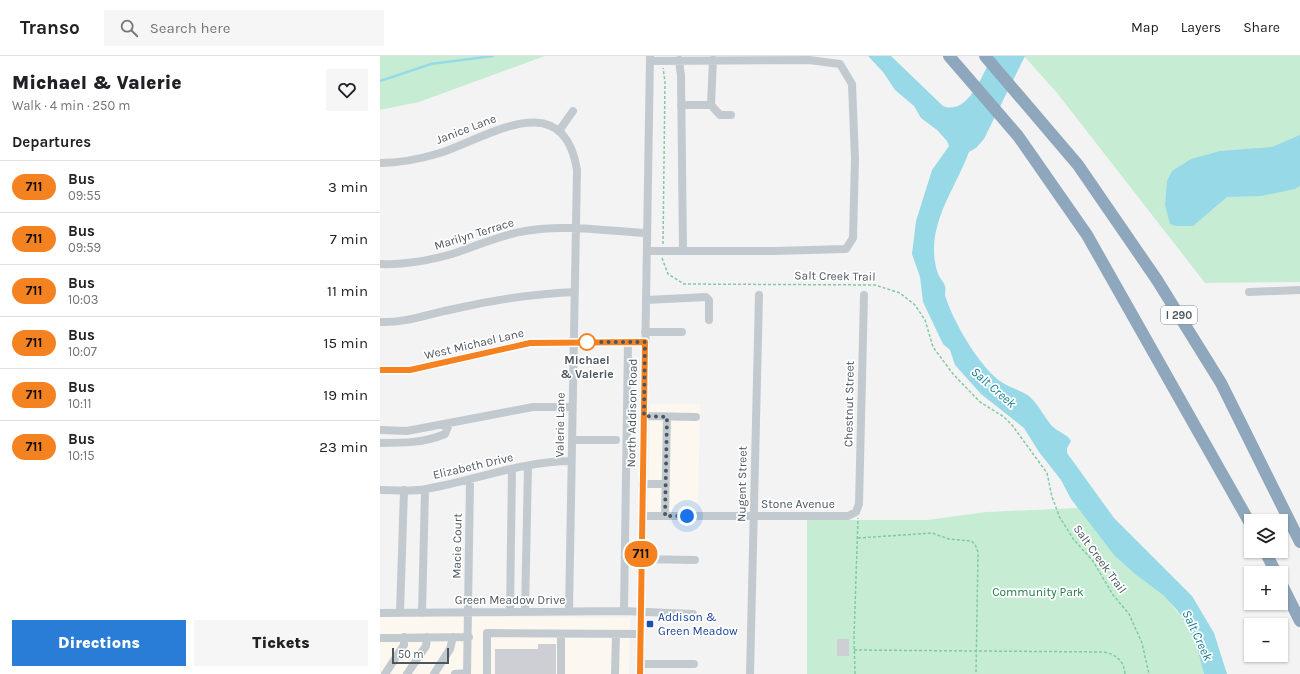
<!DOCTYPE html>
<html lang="en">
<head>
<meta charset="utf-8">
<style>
	body { margin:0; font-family:Karla,sans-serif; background:#f6f6f6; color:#202124; height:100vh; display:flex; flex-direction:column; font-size:15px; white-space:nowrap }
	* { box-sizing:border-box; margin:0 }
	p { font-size:13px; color:#757577 }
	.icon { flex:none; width:22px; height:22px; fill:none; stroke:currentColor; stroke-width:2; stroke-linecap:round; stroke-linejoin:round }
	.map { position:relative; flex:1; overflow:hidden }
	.details { display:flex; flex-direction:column; background:#fff; width:380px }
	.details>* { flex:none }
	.badge { padding:0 8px; border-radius:13px; font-size:14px; line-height:26px }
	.fabs { position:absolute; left:864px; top:458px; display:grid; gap:8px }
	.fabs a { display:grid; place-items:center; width:44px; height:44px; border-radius:0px; background:#fff; box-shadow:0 1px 3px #0004; font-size:20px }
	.scale { position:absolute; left:12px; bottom:10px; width:57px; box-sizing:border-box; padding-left:4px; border:2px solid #4c565f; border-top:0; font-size:11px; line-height:14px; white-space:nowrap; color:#4c565f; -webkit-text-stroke:3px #fff; paint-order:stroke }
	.you { position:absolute; width:20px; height:20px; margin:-10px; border:3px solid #fff; border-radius:50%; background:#1a73e8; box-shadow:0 0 0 6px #1a73e833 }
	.map>.badge { position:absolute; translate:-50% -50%; box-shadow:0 0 0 2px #fff }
	h2 { padding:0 12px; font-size:15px; line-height:36px }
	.round { display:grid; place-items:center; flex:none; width:42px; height:42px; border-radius:0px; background:#f6f6f6 }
	.headline { display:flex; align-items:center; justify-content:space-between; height:68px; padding:0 12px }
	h1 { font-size:19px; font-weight:800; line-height:30px }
	.cta { display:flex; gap:8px; margin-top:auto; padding:8px 12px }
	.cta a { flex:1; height:46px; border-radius:0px; background:#2a7dd7; color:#fff; font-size:16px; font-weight:800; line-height:46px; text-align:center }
	.cta a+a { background:#f6f6f6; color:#202124 }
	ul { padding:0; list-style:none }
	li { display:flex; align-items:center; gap:12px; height:52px; padding:0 12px; border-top:1px solid #e0e0e0 }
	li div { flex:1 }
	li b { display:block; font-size:15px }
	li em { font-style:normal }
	li .badge { min-width:44px; font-weight:700; text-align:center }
	header { display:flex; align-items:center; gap:24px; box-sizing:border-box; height:56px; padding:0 20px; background:#fff; border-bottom:1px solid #e0e0e0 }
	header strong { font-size:19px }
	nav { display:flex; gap:22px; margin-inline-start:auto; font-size:14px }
	.search { width:280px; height:36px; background:#f6f6f6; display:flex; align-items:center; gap:10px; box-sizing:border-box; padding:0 14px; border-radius:0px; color:#757577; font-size:15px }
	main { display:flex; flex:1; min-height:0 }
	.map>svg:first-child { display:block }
	.commercial { fill:#fcf8ef }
	.green { fill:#c6edd4 }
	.water { fill:#97d9e6 }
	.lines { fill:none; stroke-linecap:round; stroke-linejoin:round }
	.stream { stroke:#97d9e6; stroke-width:2.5 }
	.building { fill:#cdcfd4 }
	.path { stroke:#81c9a2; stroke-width:1.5; stroke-dasharray:3 2; stroke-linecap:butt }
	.minor { stroke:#c2cad0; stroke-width:8 }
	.highway { stroke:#8fa7bc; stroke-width:12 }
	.line-casing { stroke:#fff; stroke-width:9 }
	.line { stroke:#f58220; stroke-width:6 }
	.walk { stroke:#4c565f; stroke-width:4; stroke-dasharray:0 7.2 }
	.stop-dot { fill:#fff; stroke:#f58220; stroke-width:2 }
	.transit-dot { fill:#1a4fb4; stroke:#fff; stroke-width:1.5 }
	.labels { text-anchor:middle; stroke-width:3.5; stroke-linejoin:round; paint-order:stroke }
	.shield { fill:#fff; stroke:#82898f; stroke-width:1 }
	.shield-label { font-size:11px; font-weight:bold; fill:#4c565f }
	.street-label { font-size:12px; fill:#4c565f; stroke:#fff }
	.stop-label { font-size:12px; font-weight:bold; fill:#4c565f; stroke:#fff }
	.park-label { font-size:12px; fill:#207c4a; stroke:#fff }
	.transit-label { font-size:12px; fill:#164399; stroke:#fff; text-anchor:start }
	.water-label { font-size:13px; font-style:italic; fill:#188195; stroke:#fff }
</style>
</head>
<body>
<header>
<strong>Transo</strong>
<div class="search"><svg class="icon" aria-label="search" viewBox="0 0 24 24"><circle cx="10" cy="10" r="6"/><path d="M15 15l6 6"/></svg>Search here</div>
<nav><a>Map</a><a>Layers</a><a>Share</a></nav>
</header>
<main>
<section class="details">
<div class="headline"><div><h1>Michael &amp; Valerie</h1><p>Walk · 4 min · 250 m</p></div><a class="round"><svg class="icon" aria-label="heart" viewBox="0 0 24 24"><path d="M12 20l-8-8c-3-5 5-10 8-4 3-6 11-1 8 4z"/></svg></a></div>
<h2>Departures</h2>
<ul>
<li><span class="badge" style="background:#f58220;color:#111">711</span><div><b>Bus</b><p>09:55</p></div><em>3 min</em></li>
<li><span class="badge" style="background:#f58220;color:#111">711</span><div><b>Bus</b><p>09:59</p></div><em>7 min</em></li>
<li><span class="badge" style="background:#f58220;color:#111">711</span><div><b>Bus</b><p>10:03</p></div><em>11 min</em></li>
<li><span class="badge" style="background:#f58220;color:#111">711</span><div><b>Bus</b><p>10:07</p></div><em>15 min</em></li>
<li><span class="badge" style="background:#f58220;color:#111">711</span><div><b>Bus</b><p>10:11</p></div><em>19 min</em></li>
<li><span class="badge" style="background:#f58220;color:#111">711</span><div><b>Bus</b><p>10:15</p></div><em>23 min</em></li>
</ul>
<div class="cta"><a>Directions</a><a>Tickets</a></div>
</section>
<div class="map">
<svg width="920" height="618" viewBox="0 0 920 618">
	<rect width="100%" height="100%" fill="#f4f3f3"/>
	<path class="commercial" d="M270,348H320L318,458L268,462Z
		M0,560L250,562L249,618H0Z"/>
	<path class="green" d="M0,0H165L39,46L0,54Z
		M644,0H920V226L825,227L677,37Z
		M698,452L756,519L783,539L796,554L807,569L817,592L824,618H427V464H547L606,456Z"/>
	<path class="water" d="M488,0H511L563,50C588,60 603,18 612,0H645L604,83L596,92L589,96C579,123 562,147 556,175C553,188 553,207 559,220C561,223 564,227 565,230C566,233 565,236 565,239C572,264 601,314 623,327C631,332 643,335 650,341C659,349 664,361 672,370C678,376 687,378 691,385L687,392V397L734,462L812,540L834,577L847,618H824L817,592L807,569L797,554L783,539L756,519L734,499L691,443L681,424L659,396L644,372L601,338L575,309L570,294L563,288L543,246L540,221L532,198L536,165L552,114L569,90L567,85L557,74L541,62L534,50L515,34L503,16Z
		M920,79V130L915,133L881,140L847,141L813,170H796L790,168L785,149L787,125L792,115L811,103L840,95L892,91Z"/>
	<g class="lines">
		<path class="stream" d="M0,25L51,8L113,0"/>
	</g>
	<path class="building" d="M457,583H469V600H457Z
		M158,588H176V618H115V593H158Z"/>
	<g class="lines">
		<path class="path" d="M283,188L285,26L283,12
			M282,202L288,218L304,228L495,229L520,237L535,249L545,264L553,291L573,318L600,346L624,361L632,369L667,417L672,441L680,462L694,484L713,505L733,539L749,558L762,587L769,618
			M478,482L552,477L569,483L591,485L595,488L598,496L596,618
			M474,594L724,596C737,599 744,605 745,618
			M475,618L474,581L478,462"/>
		<path class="minor" d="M299,4L301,20L303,194
			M333,4L331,49L340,59H351
			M301,49H331
			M179,75L193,55
			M0,107C21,107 40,103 60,97C108,81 183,29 197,114L189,555
			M267,195H393L466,193L473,182L475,103L472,28L460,8L429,4L270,5
			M0,208C25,209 48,205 72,198C97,190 120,179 145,175C184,168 227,175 267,177
			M869,236L920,234
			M266,244L326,241L329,244V264
			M0,266C25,267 45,259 69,254C111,244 151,238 194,236
			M265,276H302
			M0,314H30L150,287L265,286
			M264,360L316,361
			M0,374L27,375L153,351H192
			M192,384H236
			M0,387C23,387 44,387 65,378L69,368
			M262,428H286
			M0,434C15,434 31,436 46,433C94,425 142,405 191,405
			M262,460H468L476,456L479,448L484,239
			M285,460L287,361
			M261,503L315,504
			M244,555L248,286
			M130,556L132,413
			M145,556L148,410
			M0,557L244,555L313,558
			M20,557L24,434
			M42,557L45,434
			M181,578V618
			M0,582L89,581
			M260,608H314
			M5,618L24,589V581
			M27,618L46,590L47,581
			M54,618L70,593L73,581
			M75,618L87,617
			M87,618L90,424
			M107,618V577L260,578
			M235,618L236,578
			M260,618L270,0
			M370,618L379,239"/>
		<path class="highway" d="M569,0L638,80L707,179L871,469
			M605,0L698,109L777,224L841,327L920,486
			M885,495L896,517
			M901,527L920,565"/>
	</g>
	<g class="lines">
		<defs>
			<path id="line" d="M0,314H30L150,287L265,286L260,618"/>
		</defs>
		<use href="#line" class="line-casing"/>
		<use href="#line" class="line"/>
		<path class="walk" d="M207,286H265L264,360L287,361L285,460H307"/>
	</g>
	<circle class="stop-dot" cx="207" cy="286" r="8"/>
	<rect class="transit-dot" x="266" y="564" width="8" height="8" rx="2"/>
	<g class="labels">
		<rect class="shield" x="781" y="250" width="36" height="18" rx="3"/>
		<g class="shield-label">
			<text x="799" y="263">I 290</text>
		</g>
		<g class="street-label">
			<text transform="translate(86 73) rotate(-21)" y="4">Janice Lane</text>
			<text transform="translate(94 178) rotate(-17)" y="4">Marilyn Terrace</text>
			<text transform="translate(455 220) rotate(1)" y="4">Salt Creek Trail</text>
			<text transform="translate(94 288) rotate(-13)" y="4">West Michael Lane</text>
			<text transform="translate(469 348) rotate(-89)" y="4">Chestnut Street</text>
			<text transform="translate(252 357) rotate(-89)" y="4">North Addison Road</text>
			<text transform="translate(180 369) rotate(-89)" y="4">Valerie Lane</text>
			<text transform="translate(93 410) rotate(-13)" y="4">Elizabeth Drive</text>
			<text transform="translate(362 428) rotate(-89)" y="4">Nugent Street</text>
			<text x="418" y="452">Stone Avenue</text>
			<text transform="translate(77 490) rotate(-89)" y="4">Macie Court</text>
			<text transform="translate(720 503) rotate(54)" y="4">Salt Creek Trail</text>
			<text x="130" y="548">Green Meadow Drive</text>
		</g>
		<g class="stop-label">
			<text x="207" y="308">Michael<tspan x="207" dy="14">&amp; Valerie</tspan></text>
		</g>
		<g class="park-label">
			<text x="658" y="540">Community Park</text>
		</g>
		<g class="transit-label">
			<text x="278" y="565">Addison &amp;<tspan x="278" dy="14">Green Meadow</tspan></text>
		</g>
		<g class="water-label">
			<text transform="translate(614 331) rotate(41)" y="5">Salt Creek</text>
			<text transform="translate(818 579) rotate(65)" y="5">Salt Creek</text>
		</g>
	</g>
</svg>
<div class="fabs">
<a><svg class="icon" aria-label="layers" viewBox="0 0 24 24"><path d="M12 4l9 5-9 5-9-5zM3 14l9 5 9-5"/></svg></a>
<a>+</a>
<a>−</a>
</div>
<div class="scale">50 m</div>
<div class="you" style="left:307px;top:460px"></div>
<b class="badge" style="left:261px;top:498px;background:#f58220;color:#111">711</b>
</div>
</main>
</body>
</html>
